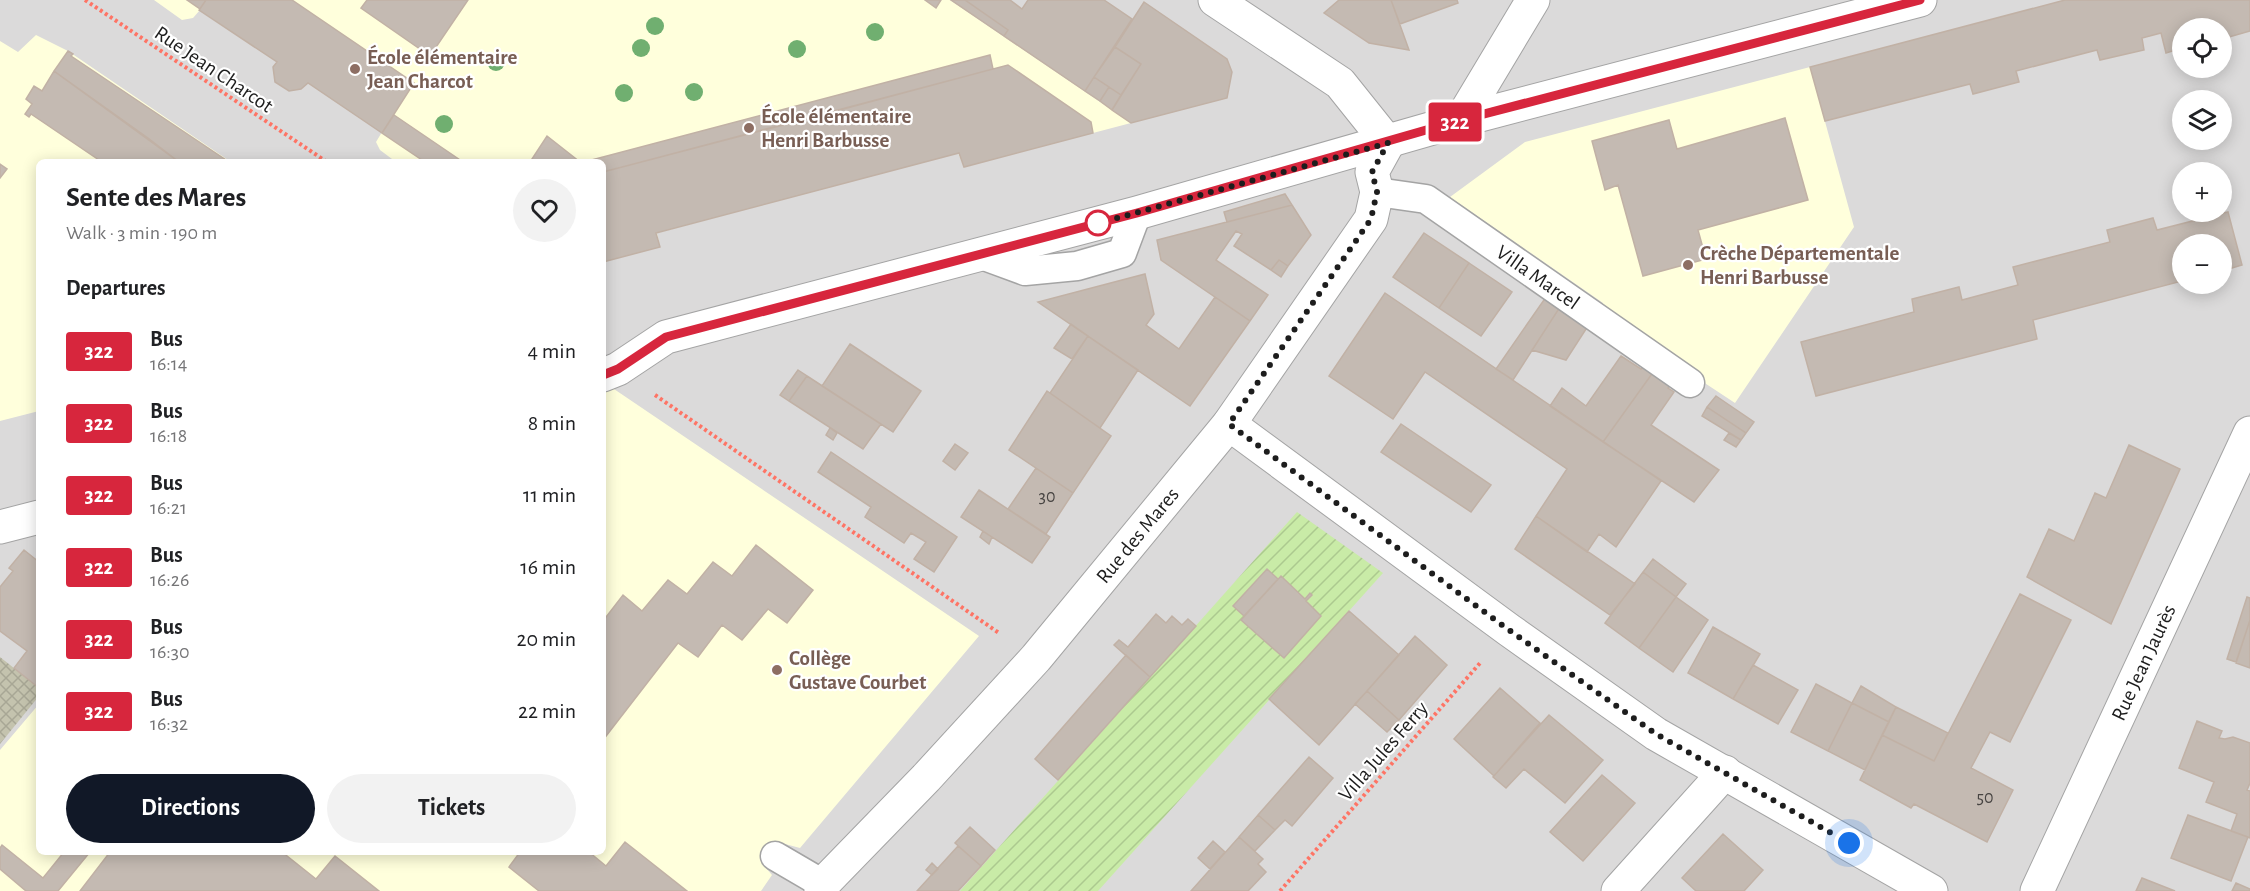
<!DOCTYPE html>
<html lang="en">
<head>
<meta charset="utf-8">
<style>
	body { margin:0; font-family:"Alegreya Sans",sans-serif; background:#f2f2f2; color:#202124; height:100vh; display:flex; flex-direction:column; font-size:22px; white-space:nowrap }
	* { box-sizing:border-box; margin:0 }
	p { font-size:20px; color:#757577 }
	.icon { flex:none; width:33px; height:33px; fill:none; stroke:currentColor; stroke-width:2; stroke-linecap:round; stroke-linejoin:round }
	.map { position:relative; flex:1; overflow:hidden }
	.panel { position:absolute; left:36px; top:159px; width:570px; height:696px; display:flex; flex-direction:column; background:#fff; border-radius:9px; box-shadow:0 3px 15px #0003 }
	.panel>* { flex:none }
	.badge { padding:0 12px; border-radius:4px; font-size:21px; line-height:39px }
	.controls { position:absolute; left:2172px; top:18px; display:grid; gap:12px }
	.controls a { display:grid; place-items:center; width:60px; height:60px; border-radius:50%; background:#fff; box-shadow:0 3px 15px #0003; font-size:30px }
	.you { position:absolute; width:30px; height:30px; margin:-15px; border:4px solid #fff; border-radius:50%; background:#1a73e8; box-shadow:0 0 0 9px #1a73e833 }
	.map>.badge { position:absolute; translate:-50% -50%; box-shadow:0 0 0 3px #fff }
	h2 { padding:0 30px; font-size:22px; line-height:54px }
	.round { display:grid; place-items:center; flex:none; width:63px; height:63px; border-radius:32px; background:#f2f2f2 }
	.summary { display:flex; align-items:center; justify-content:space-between; height:102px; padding:0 30px }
	h1 { font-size:28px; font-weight:700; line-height:45px }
	.primary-button { display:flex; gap:12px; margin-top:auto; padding:12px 30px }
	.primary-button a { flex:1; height:69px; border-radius:36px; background:#111827; color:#fff; font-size:24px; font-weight:700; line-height:69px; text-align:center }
	.primary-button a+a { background:#f2f2f2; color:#202124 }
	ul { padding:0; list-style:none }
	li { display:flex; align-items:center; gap:18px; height:72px; padding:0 30px }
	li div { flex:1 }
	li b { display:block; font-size:22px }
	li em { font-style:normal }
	li .badge { min-width:66px; font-weight:700; text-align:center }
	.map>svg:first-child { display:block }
	.residential { fill:#dbdada; fill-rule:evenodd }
	.education { fill:#ffffdc }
	.construction { fill:url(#construction-cross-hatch) }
	.garden { fill:url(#garden-furrows) }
	.building { fill:#c4bab2; stroke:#c1b1a5; stroke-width:1.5 }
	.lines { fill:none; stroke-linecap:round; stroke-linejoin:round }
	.service-casing { stroke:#a4a4a4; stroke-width:31 }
	.minor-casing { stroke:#a4a4a4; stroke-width:35 }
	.tertiary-casing { stroke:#a4a4a4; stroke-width:35 }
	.path { stroke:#fe7465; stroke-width:4; stroke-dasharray:3 3; stroke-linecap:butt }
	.service { stroke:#fff; stroke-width:28 }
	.minor { stroke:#fff; stroke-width:33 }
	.tertiary { stroke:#fff; stroke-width:33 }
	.tree { fill:#70af70 }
	.line-casing { stroke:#fff; stroke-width:14 }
	.line { stroke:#d7263d; stroke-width:9 }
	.walk { stroke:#1d1d1d; stroke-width:6; stroke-dasharray:0 10.8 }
	.education-dot { fill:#8d6e63; stroke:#fff; stroke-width:2 }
	.stop-dot { fill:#fff; stroke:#d7263d; stroke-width:3 }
	.labels { text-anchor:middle; stroke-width:4.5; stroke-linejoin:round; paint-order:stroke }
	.number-label { font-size:18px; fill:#474442 }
	.education-label { font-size:21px; font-weight:bold; fill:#785e54; stroke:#fff; text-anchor:start }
	.street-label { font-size:21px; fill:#1d1d1d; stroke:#fff }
</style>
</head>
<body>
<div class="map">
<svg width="2250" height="891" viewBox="0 0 2250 891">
	<defs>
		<pattern id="construction-cross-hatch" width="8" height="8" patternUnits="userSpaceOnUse" patternTransform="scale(1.5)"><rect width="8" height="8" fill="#c4c3ae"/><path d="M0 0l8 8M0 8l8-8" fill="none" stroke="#a8a795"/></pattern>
		<pattern id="garden-furrows" width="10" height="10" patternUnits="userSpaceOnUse" patternTransform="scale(1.5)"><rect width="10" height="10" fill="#c9eba7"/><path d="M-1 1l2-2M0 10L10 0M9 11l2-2" fill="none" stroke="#acc98f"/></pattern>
	</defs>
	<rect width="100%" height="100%" fill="#efebe3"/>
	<path class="residential" d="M0,0H2250V891H0ZM2182,28H2222V68H2182ZM2182,100H2222V140H2182ZM39,162H603V852H39ZM2182,172H2222V212H2182ZM2182,244H2222V284H2182Z"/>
	<path class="education" d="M154,0H950L1131,123L964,167L958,153L657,233L660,247L603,262V162H396L380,150L376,142L382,132L200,10L193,18L182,20Z
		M36,35L68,51L231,162H39V411L0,421V41L18,52Z
		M1810,67L1854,227L1735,403L1597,312L1603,303L1450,197L1525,142Z
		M611,387L979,636L800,848L785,844L775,856L766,868L772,875L761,891H0V750L39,704V852H603V389Z"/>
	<path class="construction" d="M0,657L39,688V696L0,744Z"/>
	<path class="garden" d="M1297,512L1383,573L1098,891H960Z"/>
	<path class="building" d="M187,0H206L200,9Z
		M206,0H292L414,83L382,133L308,83L301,89L289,91L275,82L273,67L277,62L199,10Z
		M367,0H468L430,56L361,8Z
		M925,0H941L936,8Z
		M951,0H965L1008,30L1004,36Z
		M965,0H1010L1022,9L1028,0H1104L1132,19L1085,91L1004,36L1008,30Z
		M1339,0H1391L1409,50L1369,43L1324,13Z
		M1391,0H1457L1458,3L1400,24Z
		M2065,0H2250V31L2222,39V28H2182V48L2166,53L2161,33L2142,38L2144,50L2100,60L2097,50L2016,71L2019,82L1973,94L1970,84L1825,121L1810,67Z
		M1144,2L1227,59L1232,72L1227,98L1131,123L1112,110L1141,64L1115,47Z
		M1115,47L1141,64L1121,95L1094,77Z
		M68,51L73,54L71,56L229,162H179L54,71Z
		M990,55L993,69L791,123L603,172V162H584Z
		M1008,65L1091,122L1093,133L964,167L959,153L656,233L660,247L603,262V172Z
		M54,71L148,138L179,162H102L31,114L29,117L25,114L32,104L26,99L34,86L42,91Z
		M1094,77L1109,87L1100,101L1085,91Z
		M1109,87L1121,95L1112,110L1100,101Z
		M394,115L463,162H425L382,133Z
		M1785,118L1808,200L1698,230L1706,259L1643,276L1618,185L1605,190L1592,141L1669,120L1677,149Z
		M547,136L580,162H553L550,160L549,162H530Z
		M0,164L7,169L0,178Z
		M1285,194L1292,205L1227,222L1224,212Z
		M1292,205L1311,235L1288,266L1279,260L1271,270L1234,246L1242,234L1236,231L1216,260L1268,295L1250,321L1161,260L1157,240Z
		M2228,212L2242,265L2222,271V244H2182V281L2033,320L2037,339L1816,396L1801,342L1914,312L1912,299L1959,287L1962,300L2018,285L2013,267L2110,242L2107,230L2153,218L2157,230Z
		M1424,233L1469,263L1439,308L1393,277Z
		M1279,260L1288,266L1281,277L1271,270Z
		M1469,263L1512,292L1481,336L1439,308Z
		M1145,274L1154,314L1146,325L1179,349L1215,297L1250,321L1190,406L1038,302Z
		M1385,293L1661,481L1616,547L1599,534L1587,552L1536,516L1567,469L1425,372L1393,419L1329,376Z
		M1546,297L1560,307L1513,380L1496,369Z
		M1560,307L1588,326L1566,360L1532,350Z
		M1071,324L1088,336L1072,359L1054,348Z
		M1088,336L1138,370L1100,428L1050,393Z
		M850,344L921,391L893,432L822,386Z
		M1621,356L1641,369L1645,365L1654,371L1603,442L1550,406L1562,388L1586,406Z
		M798,370L807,376L789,401L780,395Z
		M1654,371L1671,383L1668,388L1674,392L1651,425L1719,470L1694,502L1603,442Z
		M807,376L881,424L863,449L789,401Z
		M1047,391L1111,436L1073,493L1009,450Z
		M1716,396L1754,422L1746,433L1707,407Z
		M1707,407L1746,433L1741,440L1702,416Z
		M1401,424L1491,485L1471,512L1381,452Z
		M830,428L837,433L833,440L826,435Z
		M1729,433L1741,440L1736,447L1724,440Z
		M955,444L968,453L955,470L943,461Z
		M2129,445L2180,469L2111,624L2027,577L2049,529L2074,541L2095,493L2106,498Z
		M831,452L957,537L934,572L914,559L926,542L911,533L904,543L865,517L871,507L818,472Z
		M1036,468L1073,493L1046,534L1008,509Z
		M979,490L1050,537L1032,563L961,517Z
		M1536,516L1635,584L1610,615L1515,549Z
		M983,531L992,537L989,544L980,537Z
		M756,545L813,590L787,623L768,609L742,640L722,625L698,657L678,643L603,740V621L623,595L642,611L668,580L687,594L713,562L732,576Z
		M24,550L39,562V688L14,668L27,651L0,631V587L13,571L9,568Z
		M1653,559L1686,584L1676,597L1643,572Z
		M1267,569L1278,579L1244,616L1233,606Z
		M1643,572L1676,597L1639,648L1605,623Z
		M1281,576L1305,599L1310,593L1312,595L1306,601L1321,616L1284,658L1241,620Z
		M2020,594L2071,620L2010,742L1990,732L1971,768L2013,790L1987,842L1914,804L1911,808L1860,780L1882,735L1934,761Z
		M1676,597L1708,620L1673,672L1639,648Z
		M2247,597L2250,598V620L2236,662L2227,659Z
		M1349,611L1399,655L1319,745L1269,699Z
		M1156,614L1166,623L1172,616L1182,625L1188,619L1196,626L1150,677L1114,645L1119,640L1128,647Z
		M2250,620V668L2236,663Z
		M1713,627L1760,654L1733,699L1688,673Z
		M1415,636L1447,665L1399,720L1367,691Z
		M1126,655L1150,677L1058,780L1035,759Z
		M1753,665L1798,690L1778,724L1733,699Z
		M1816,684L1852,703L1828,751L1791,732Z
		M1861,686L1896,707L1889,722L1852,703Z
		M1500,688L1540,723L1494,776L1454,739Z
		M1367,691L1399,720L1387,732L1355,704Z
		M1852,703L1889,722L1865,770L1828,751Z
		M1896,707L1948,733L1934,761L1882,735Z
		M1549,715L1603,760L1565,803L1524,769L1506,788L1493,777Z
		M2197,721L2222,731L2219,738L2225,739L2233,737L2250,743V783L2247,790L2250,791V838L2231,831L2237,814L2206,802L2214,782L2179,768Z
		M1309,757L1333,778L1292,826L1285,820L1275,830L1258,815Z
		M1602,775L1635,803L1583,861L1550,832Z
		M1258,815L1275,830L1255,851L1239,837Z
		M2188,815L2248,837L2231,881L2171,858Z
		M970,827L995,850L981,866L955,843Z
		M1723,834L1763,870L1744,891H1696L1682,878Z
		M1239,837L1263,859L1258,864L1266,872L1248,891H1191Z
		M1213,841L1225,852L1210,869L1198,858Z
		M625,842L687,891H539L509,867L520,852H589L606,866Z
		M2,845L43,878L64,852H90L58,891H26L0,869V848Z
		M958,846L981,866L958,891H917Z
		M110,852H282L316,879L335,856L379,891H80Z
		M932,863L938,869L932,875L926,870Z
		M2142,878L2175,891H2136Z
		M2236,883L2250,889V891H2232Z"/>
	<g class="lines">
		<defs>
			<g id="service">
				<path id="s1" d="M1377,192L1426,199L1690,383"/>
				<path d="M979,254L1025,271L1077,266L1122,253L1137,213"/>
				<path d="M775,856L823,884"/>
			</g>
			<g id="minor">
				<path d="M1461,120L1533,0"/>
				<path d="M1229,424L1509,630L1656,734L1931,891"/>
				<path id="s2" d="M821,891L823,884L926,778L1036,658L1229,424L1371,219L1377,192L1372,172L1388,143L1340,83L1215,0"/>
				<path d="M1618,891L1725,772"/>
				<path id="s3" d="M2037,891L2250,433"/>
			</g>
			<path id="tertiary" d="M603,375L618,369L666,337L1137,213L1461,120L1920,0
				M0,527L39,517"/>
		</defs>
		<use href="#service" class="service-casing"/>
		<use href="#minor" class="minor-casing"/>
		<use href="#tertiary" class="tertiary-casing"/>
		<path class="path" d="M85,0L327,162
			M655,395L999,633
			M1280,891L1481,662"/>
		<use href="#service" class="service"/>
		<use href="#minor" class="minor"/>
		<use href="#tertiary" class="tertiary"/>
	</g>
	<g class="tree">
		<circle cx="655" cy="26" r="9"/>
		<circle cx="875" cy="32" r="9"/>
		<circle cx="641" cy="48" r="9"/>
		<circle cx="797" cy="49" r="9"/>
		<circle cx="496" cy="62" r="9"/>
		<circle cx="694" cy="92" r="9"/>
		<circle cx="624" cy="93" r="9"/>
		<circle cx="444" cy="124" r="9"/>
	</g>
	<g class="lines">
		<defs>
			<path id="line" d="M603,375L618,369L666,337L1137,213L1461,120L1920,0"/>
		</defs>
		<use href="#line" class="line-casing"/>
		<use href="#line" class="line"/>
		<path class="walk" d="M1098,223L1092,225L1388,143L1372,172L1377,192L1371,219L1229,424L1509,630L1656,734L1849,843"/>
	</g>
	<g class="education-dot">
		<circle cx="355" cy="69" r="6"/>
		<circle cx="749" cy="128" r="6"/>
		<circle cx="1688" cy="265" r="6"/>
		<circle cx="777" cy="670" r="6"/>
	</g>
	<circle class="stop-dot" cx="1098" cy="223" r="12"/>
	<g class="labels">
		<g class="number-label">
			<text x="1047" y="502">30</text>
			<text x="1985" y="803">50</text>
		</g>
		<g class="education-label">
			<text x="367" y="64">École élémentaire<tspan x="367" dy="24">Jean Charcot</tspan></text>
			<text x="761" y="123">École élémentaire<tspan x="761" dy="24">Henri Barbusse</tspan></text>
			<text x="1700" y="260">Crèche Départementale<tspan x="1700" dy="24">Henri Barbusse</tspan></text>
			<text x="789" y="665">Collège<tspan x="789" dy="24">Gustave Courbet</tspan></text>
		</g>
		<g class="street-label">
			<text transform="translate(214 69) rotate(34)" y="7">Rue Jean Charcot</text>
			<text dy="7" stroke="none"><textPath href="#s1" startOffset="186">Villa Marcel</textPath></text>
			<text dy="7" stroke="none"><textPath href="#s2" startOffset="477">Rue des Mares</textPath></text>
			<text dy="7" stroke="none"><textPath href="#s3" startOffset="252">Rue Jean Jaurès</textPath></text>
			<text transform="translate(1383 751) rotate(-49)" y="7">Villa Jules Ferry</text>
		</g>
	</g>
</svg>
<div class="controls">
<a><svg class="icon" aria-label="locate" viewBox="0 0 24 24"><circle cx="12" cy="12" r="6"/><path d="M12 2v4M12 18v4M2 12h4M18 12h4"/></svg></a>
<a><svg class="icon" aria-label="layers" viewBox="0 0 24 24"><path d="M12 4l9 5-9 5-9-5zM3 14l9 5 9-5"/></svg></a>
<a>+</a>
<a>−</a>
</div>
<div class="you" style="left:1849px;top:843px"></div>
<b class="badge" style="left:1455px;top:122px;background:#d7263d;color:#fff">322</b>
<section class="panel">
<div class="summary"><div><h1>Sente des Mares</h1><p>Walk · 3 min · 190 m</p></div><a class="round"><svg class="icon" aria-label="heart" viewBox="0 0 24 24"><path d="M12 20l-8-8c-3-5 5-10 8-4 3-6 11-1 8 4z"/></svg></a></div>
<h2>Departures</h2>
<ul>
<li><span class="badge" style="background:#d7263d;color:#fff">322</span><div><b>Bus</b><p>16:14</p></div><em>4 min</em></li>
<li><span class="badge" style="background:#d7263d;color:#fff">322</span><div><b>Bus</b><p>16:18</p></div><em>8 min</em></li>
<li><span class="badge" style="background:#d7263d;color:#fff">322</span><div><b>Bus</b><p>16:21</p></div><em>11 min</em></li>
<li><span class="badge" style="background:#d7263d;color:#fff">322</span><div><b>Bus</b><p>16:26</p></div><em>16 min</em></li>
<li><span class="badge" style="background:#d7263d;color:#fff">322</span><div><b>Bus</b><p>16:30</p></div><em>20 min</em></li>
<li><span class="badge" style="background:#d7263d;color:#fff">322</span><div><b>Bus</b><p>16:32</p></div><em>22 min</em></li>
</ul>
<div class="primary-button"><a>Directions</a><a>Tickets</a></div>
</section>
</div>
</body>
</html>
